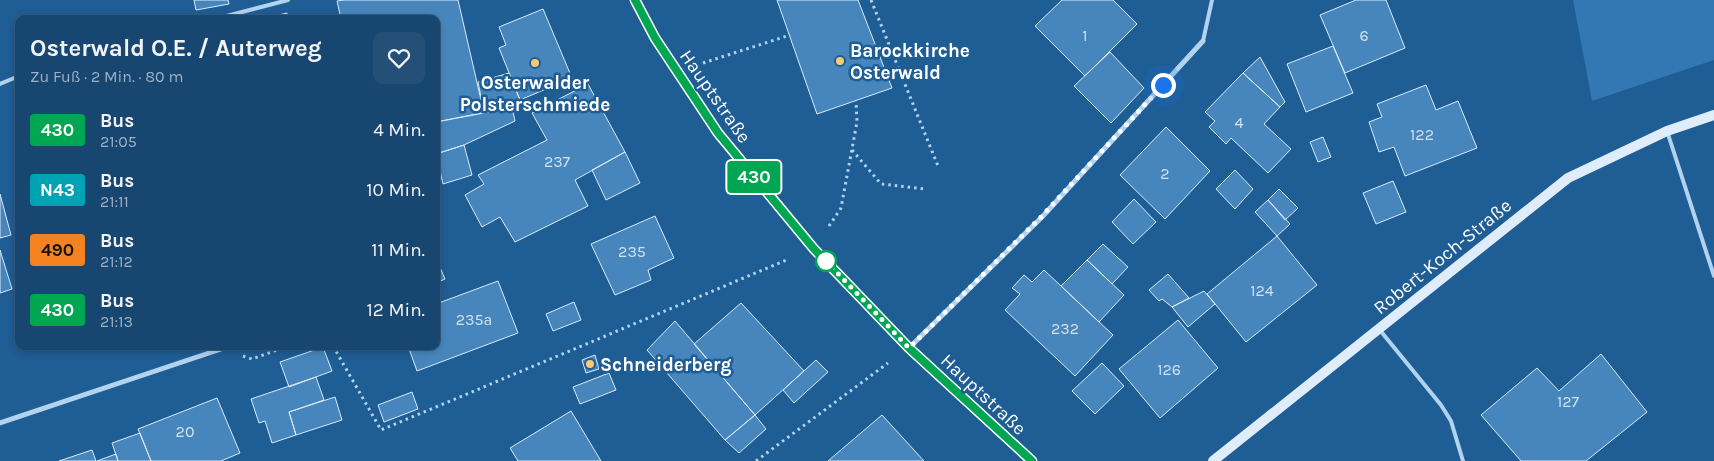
<!DOCTYPE html>
<html lang="de">
<head>
<meta charset="utf-8">
<style>
	body { margin:0; font-family:Karla,sans-serif; background:#245078; color:#f1f3f6; height:100vh; display:flex; flex-direction:column; font-size:19px; white-space:nowrap }
	* { box-sizing:border-box; margin:0 }
	p { font-size:16px; color:#9eb1c3 }
	.icon { flex:none; width:28px; height:28px; fill:none; stroke:currentColor; stroke-width:2; stroke-linecap:round; stroke-linejoin:round }
	.map { position:relative; flex:1; overflow:hidden }
	.details { position:absolute; left:15px; top:15px; width:425px; height:335px; display:flex; flex-direction:column; background:#174670; border-radius:10px; box-shadow:0 2px 8px #0003,0 0 0 1px #365e83 }
	.details>* { flex:none }
	.badge { padding:0 10px; border-radius:4px; font-size:18px; line-height:32px }
	.you { position:absolute; width:25px; height:25px; margin:-12px; border:4px solid #fff; border-radius:50%; background:#1a73e8; box-shadow:0 0 0 8px #1a73e833 }
	.map>.badge { position:absolute; translate:-50% -50%; box-shadow:0 0 0 2px #fff }
	.round { display:grid; place-items:center; flex:none; width:52px; height:52px; border-radius:10px; background:#245078 }
	.head { display:flex; align-items:center; justify-content:space-between; height:85px; padding:0 15px }
	h1 { font-size:24px; font-weight:700; line-height:38px }
	ul { padding:0; list-style:none }
	li { display:flex; align-items:center; gap:15px; height:60px; padding:0 15px }
	li div { flex:1 }
	li b { display:block; font-size:19px }
	li em { font-style:normal }
	li .badge { min-width:55px; font-weight:700; text-align:center }
	.map>svg:first-child { display:block }
	.green { fill:#3377b3 }
	.building { fill:#4786bc; stroke:#d9ebfa }
	.lines { fill:none; stroke-linecap:round; stroke-linejoin:round }
	.path { stroke:#b2d3ef; stroke-width:3; stroke-dasharray:2.5 4; stroke-linecap:butt }
	.lane { stroke:#b2d3ef; stroke-width:4 }
	.street { stroke:#b2d3ef; stroke-width:5 }
	.secondary { stroke:#dfedfb; stroke-width:10 }
	.line-casing { stroke:#fff; stroke-width:11 }
	.line { stroke:#00a651; stroke-width:8 }
	.walk { stroke:#fff; stroke-width:5; stroke-dasharray:0 9 }
	.poi-dot { fill:#fcc972; stroke:#1f5d95; stroke-width:2 }
	.stop-dot { fill:#fff; stroke:#00a651; stroke-width:2.5 }
	.labels { text-anchor:middle; stroke-width:5; stroke-linejoin:round; paint-order:stroke }
	.number-label { font-size:16px; fill:#d1e1ee }
	.poi-label { font-size:19px; font-weight:bold; fill:#fff; stroke:#1f5d95; text-anchor:start }
	.street-label { font-size:19px; fill:#fff; stroke:#1f5d95 }
</style>
</head>
<body>
<div class="map">
<svg width="1714" height="461" viewBox="0 0 1714 461">
	<rect width="100%" height="100%" fill="#1f5d95"/>
	<path class="green" d="M1573,0H1714V60L1592,101Z"/>
	<path class="building" d="M194,0H228L229,4L196,10Z
		M344,0H458L484,113L436,122V19H341L337,1Z
		M777,0H858L892,88L817,114Z
		M1062,0H1113L1137,24L1085,76L1035,26Z
		M1356,0H1386L1405,48L1345,73L1320,15Z
		M543,9L572,78L520,100L499,48L506,45L499,27Z
		M287,13L288,19H261Z
		M1333,46L1353,93L1306,112L1287,64Z
		M1110,52L1144,88L1111,123L1074,86Z
		M1260,57L1285,102L1280,107L1243,73Z
		M509,73L520,100L512,107L484,113L478,82Z
		M1243,73L1280,107L1264,124L1291,149L1268,173L1231,138L1226,144L1209,127L1215,121L1205,112Z
		M588,84L625,152L575,180L588,206L515,242L500,217L482,227L465,195L484,184L478,175L547,140L532,113Z
		M1426,85L1436,110L1458,101L1477,148L1405,176L1394,147L1379,152L1369,122L1382,117L1377,104Z
		M512,107L515,121L464,145L436,154V122Z
		M1166,127L1210,171L1165,219L1120,175Z
		M1323,137L1331,157L1318,162L1310,142Z
		M464,145L472,175L443,184L436,154Z
		M625,152L640,183L606,200L592,170Z
		M1235,170L1253,189L1235,209L1216,189Z
		M1393,181L1406,212L1376,224L1363,193Z
		M1279,189L1298,208L1285,220L1268,200Z
		M0,194L11,235L0,238Z
		M1134,199L1156,222L1133,244L1112,222Z
		M1268,200L1290,224L1277,236L1255,212Z
		M655,216L674,258L648,270L651,280L615,295L591,244Z
		M1277,236L1317,285L1246,342L1207,294Z
		M1103,244L1128,267L1112,284L1087,260Z
		M0,250L12,289L0,293Z
		M436,258L445,279L436,283Z
		M1087,260L1124,295L1099,322L1061,286Z
		M1044,270L1113,335L1075,376L1005,310L1020,294L1012,288L1024,275L1032,282Z
		M1168,274L1189,298L1172,307L1162,299L1159,301L1149,290Z
		M498,281L518,333L417,371L408,346H436V304Z
		M1204,291L1215,304L1188,327L1172,307Z
		M574,302L581,320L553,331L546,314Z
		M741,303L804,371L755,415L694,344Z
		M1178,320L1218,368L1160,418L1119,369Z
		M675,321L755,415L725,440L647,350Z
		M323,347L332,371L289,387L280,362Z
		M1601,354L1647,412L1586,461H1521L1481,415L1537,368L1559,391Z
		M595,355L599,369L586,373L582,360Z
		M816,360L828,372L794,403L783,390Z
		M1102,363L1124,386L1095,414L1072,391Z
		M609,373L616,390L580,404L573,387Z
		M316,377L324,400L289,412L296,435L272,443L265,421L259,423L251,399Z
		M412,392L418,409L384,422L378,405Z
		M335,397L342,420L296,435L289,412Z
		M217,398L240,453L221,461H151L138,429Z
		M571,411L601,461H518L510,448Z
		M755,415L766,429L739,453L725,440Z
		M882,415L924,461H828L835,455Z
		M140,433L151,461H118L112,443Z
		M92,450L96,461H59Z
		M116,454L118,461H97Z"/>
	<g class="lines">
		<path class="path" d="M871,0L938,166
			M703,63L790,35
			M852,150L881,184L925,189
			M829,226L841,208L857,122L856,101
			M333,346L381,430L789,259
			M243,356L252,359L288,346
			M756,461L888,363"/>
		<path class="lane" d="M215,19L288,0
			M1203,41L1212,0
			M0,84L19,76
			M1667,131L1714,276
			M1379,329L1441,405L1451,421L1463,461"/>
		<path class="street" d="M909,348L1042,217L1203,41
			M0,423L221,349"/>
		<path class="secondary" d="M635,0L655,38L718,133L814,249L909,348L1032,461
			M1213,461L1568,178L1667,131L1714,115"/>
	</g>
	<g class="lines">
		<defs>
			<path id="line" d="M635,0L655,38L718,133L814,249L909,348L1032,461"/>
		</defs>
		<use href="#line" class="line-casing"/>
		<use href="#line" class="line"/>
		<path class="walk" d="M826,261L909,348L1042,216L1163,85"/>
	</g>
	<g class="poi-dot">
		<circle cx="840" cy="61" r="5"/>
		<circle cx="535" cy="63" r="5"/>
		<circle cx="590" cy="364" r="5"/>
	</g>
	<circle class="stop-dot" cx="826" cy="261" r="10"/>
	<g class="labels">
		<g class="number-label">
			<text x="1085" y="41">1</text>
			<text x="1364" y="41">6</text>
			<text x="1239" y="128">4</text>
			<text x="1422" y="140">122</text>
			<text x="557" y="167">237</text>
			<text x="1165" y="179">2</text>
			<text x="632" y="257">235</text>
			<text x="1262" y="296">124</text>
			<text x="474" y="325">235a</text>
			<text x="1065" y="334">232</text>
			<text x="1169" y="375">126</text>
			<text x="1568" y="407">127</text>
			<text x="185" y="437">20</text>
		</g>
		<g class="poi-label">
			<text x="850" y="57">Barockkirche<tspan x="850" dy="22">Osterwald</tspan></text>
			<text x="535" y="89" text-anchor="middle">Osterwalder<tspan x="535" dy="22">Polsterschmiede</tspan></text>
			<text x="600" y="371">Schneiderberg</text>
		</g>
		<g class="street-label">
			<text transform="translate(716 96) rotate(55)" y="7">Hauptstraße</text>
			<text transform="translate(1442 256) rotate(-39)" y="7">Robert-Koch-Straße</text>
			<text transform="translate(984 394) rotate(43)" y="7">Hauptstraße</text>
		</g>
	</g>
</svg>
<div class="you" style="left:1163px;top:85px"></div>
<b class="badge" style="left:754px;top:177px;background:#00a651;color:#fff">430</b>
<section class="details">
<div class="head"><div><h1>Osterwald O.E. / Auterweg</h1><p>Zu Fuß · 2 Min. · 80 m</p></div><a class="round"><svg class="icon" aria-label="heart" viewBox="0 0 24 24"><path d="M12 20l-8-8c-3-5 5-10 8-4 3-6 11-1 8 4z"/></svg></a></div>
<ul>
<li><span class="badge" style="background:#00a651;color:#fff">430</span><div><b>Bus</b><p>21:05</p></div><em>4 Min.</em></li>
<li><span class="badge" style="background:#00a3b4;color:#fff">N43</span><div><b>Bus</b><p>21:11</p></div><em>10 Min.</em></li>
<li><span class="badge" style="background:#f58220;color:#111">490</span><div><b>Bus</b><p>21:12</p></div><em>11 Min.</em></li>
<li><span class="badge" style="background:#00a651;color:#fff">430</span><div><b>Bus</b><p>21:13</p></div><em>12 Min.</em></li>
</ul>
</section>
</div>
</body>
</html>
